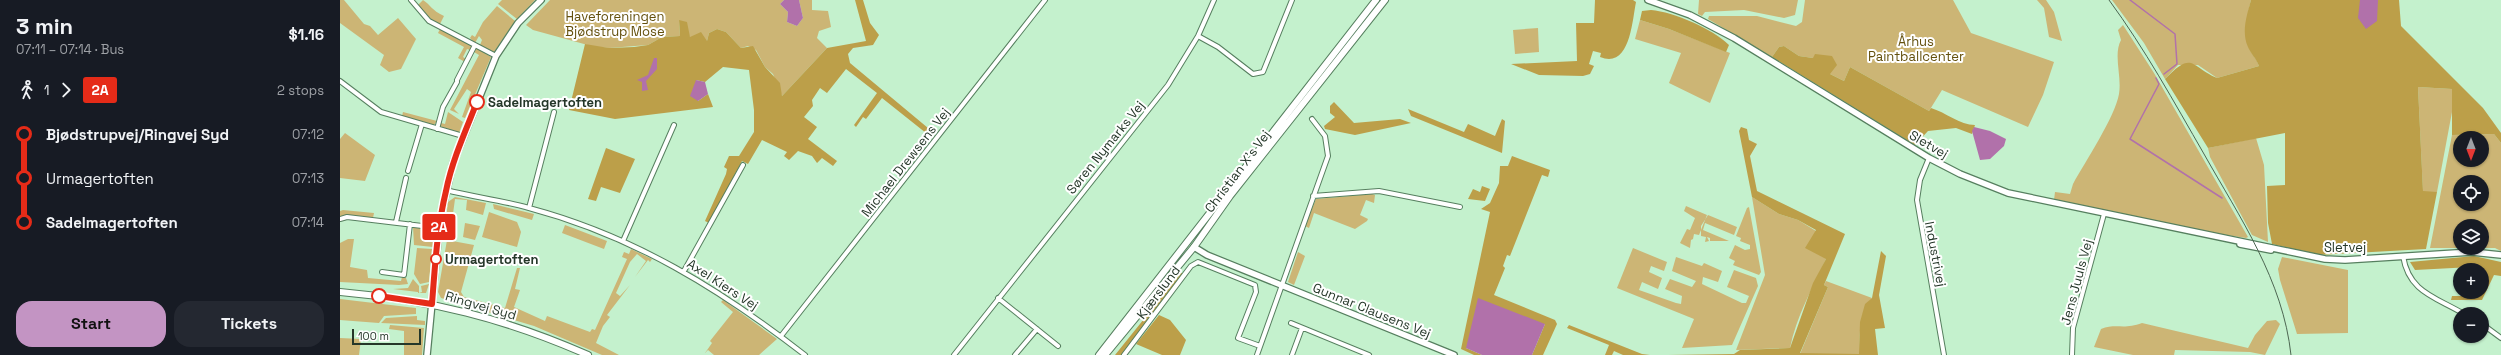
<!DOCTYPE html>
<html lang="en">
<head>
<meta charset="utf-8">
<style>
	body { margin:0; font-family:"Space Grotesk",sans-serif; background:#242831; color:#f1f3f6; height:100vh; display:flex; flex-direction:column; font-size:15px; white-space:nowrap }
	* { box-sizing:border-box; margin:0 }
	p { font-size:13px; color:#9ea1a6 }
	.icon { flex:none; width:22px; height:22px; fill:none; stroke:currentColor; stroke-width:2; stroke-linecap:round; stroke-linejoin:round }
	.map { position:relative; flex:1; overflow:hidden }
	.sheet { display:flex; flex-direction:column; background:#171b24; width:340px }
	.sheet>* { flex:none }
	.badge { padding:0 8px; border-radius:3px; font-size:14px; line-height:26px }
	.needle { width:26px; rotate:180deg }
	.buttons { position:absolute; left:2113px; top:131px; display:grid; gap:8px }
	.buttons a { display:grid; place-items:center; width:36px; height:36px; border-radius:50%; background:#171b24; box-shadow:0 1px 3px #0004; font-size:20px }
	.scale { position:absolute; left:12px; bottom:10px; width:69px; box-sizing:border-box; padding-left:4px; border:2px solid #253729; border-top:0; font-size:11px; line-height:14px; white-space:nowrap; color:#253729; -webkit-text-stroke:3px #fff; paint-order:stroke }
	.map>.badge { position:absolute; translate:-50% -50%; box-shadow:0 0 0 2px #fff }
	.legs { display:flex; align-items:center; gap:6px; height:44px; padding:0 16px; font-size:13px }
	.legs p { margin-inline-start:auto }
	.summary { display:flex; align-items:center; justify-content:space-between; height:68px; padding:0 16px }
	h1 { font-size:22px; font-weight:700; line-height:30px }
	.button { display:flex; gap:8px; margin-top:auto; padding:8px 16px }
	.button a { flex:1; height:46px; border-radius:16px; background:#c394c3; color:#111; font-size:16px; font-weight:700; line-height:46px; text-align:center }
	.button a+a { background:#242831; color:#f1f3f6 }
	ul { padding:0 16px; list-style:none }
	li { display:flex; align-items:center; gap:14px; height:44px; font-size:15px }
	li i { display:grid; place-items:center; width:6px; height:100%; margin:0 5px; background:currentColor }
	li i::after { content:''; width:10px; height:10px; margin:-5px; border:3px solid; border-radius:50%; background:#171b24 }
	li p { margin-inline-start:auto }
	li:first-child i { background:linear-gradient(#0000 50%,currentColor 0) }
	li:last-child i { background:linear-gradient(currentColor 50%,#0000 0) }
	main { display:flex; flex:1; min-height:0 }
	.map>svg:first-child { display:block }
	.green { fill:#ccb575; fill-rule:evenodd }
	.forest { fill:#bc9f49 }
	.water { fill:#b171aa }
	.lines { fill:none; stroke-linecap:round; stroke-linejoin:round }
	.stream { stroke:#b171aa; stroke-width:1.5 }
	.minor-casing { stroke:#567f5f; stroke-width:6 }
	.tertiary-casing { stroke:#567f5f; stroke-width:8 }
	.secondary-casing { stroke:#567f5f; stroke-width:8 }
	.minor { stroke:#fff; stroke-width:4 }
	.tertiary { stroke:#fff; stroke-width:5.5 }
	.secondary { stroke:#fff; stroke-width:6 }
	.tram { stroke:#4d6652; stroke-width:1 }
	.line-1-casing { stroke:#fff; stroke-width:9 }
	.line-1 { stroke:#e52b18; stroke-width:6 }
	.stop-1-dot { fill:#fff; stroke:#e52b18; stroke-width:2 }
	.labels { text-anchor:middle; stroke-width:4; stroke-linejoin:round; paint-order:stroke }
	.park-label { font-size:13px; fill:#64500d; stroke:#fff }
	.stop-label { font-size:13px; font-weight:bold; fill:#253729; stroke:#fff; text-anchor:start }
	.street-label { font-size:13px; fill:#253729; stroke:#fff }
</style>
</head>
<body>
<main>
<section class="sheet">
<div class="summary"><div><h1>3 min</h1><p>07:11 – 07:14 · Bus</p></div><b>$1.16</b></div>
<div class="legs"><svg class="icon" aria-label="walk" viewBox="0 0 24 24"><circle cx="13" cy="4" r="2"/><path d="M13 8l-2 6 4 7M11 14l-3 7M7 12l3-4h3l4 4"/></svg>1<svg class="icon" aria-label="forward" viewBox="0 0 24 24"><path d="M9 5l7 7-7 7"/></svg><b class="badge" style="background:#e52b18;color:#fff">2A</b><p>2 stops</p></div>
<ul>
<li><i style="color:#e52b18"></i><b>Bjødstrupvej/Ringvej Syd</b><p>07:12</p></li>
<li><i style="color:#e52b18"></i><span>Urmagertoften</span><p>07:13</p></li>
<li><i style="color:#e52b18"></i><b>Sadelmagertoften</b><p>07:14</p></li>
</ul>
<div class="button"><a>Start</a><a>Tickets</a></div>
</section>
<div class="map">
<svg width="2161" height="355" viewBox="0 0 2161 355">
	<rect width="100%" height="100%" fill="#c4f1cd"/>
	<path class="green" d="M0,0H4L24,24L30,26L38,35L58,18L76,39L61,69L49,72L40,65L44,55L0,23Z
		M83,0C91,5 91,10 104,16L100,24L91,19L78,5Z
		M162,0H195L177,19L158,4Z
		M210,0H444L440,4L448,12L447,22L457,26L463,18L459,0H472V10L488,11L491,27L479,31L477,38L487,48L442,96L433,74L425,67L416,50L408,46L401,48L386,32L377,29L369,33L367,41L350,37L339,20L340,36L322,37L308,45L269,48L255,47L193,30L186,25Z
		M1359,0H1458L1455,15L1444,18L1404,10L1365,12L1362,16L1358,14Z
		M1465,0H1613L1631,33L1714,62L1703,95L1688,127L1602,90L1589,111L1510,67L1504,81L1490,74L1473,58L1459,56L1444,46L1439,47L1432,57L1368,19L1369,16H1417L1456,26L1462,22Z
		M1697,0H1706L1714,12L1722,41L1709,37L1704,8Z
		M1772,0H1911C1907,15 1905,31 1909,47C1910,52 1917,59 1919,66L1877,78L1858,65H1838L1825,79L1804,43Z
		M157,6L175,21L154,52L140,45L142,40L139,36L135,43L130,38L132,35L135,37L143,22Z
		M1300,20L1329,29L1390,53L1370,103L1329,83L1341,53L1295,39Z
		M1783,25L1814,73L1908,237L1906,238L1867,232L1714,200L1715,192L1730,194L1733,184C1745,162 1775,117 1779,94C1782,76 1773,55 1781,40L1778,30Z
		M1198,28L1199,52L1175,54L1173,30Z
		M100,29L132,46L130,50L127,49L123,57L126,59L125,62L118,58L124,47L98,33Z
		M137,48L151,57L125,118L122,117L131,92L127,89L114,109L119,114L110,110L139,55L134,52Z
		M2078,87L2112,89V112L2097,192H2083Z
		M63,112L97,121L94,125L62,116Z
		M108,112L123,122L119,133L100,126L101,123L105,124Z
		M5,133L35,155L25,181L0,178V139Z
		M2154,134L2161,143V251L2155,248H2090L2112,135ZM2120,138H2142V160H2120ZM2120,182H2142V204H2120ZM2120,226H2142V248H2120Z
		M1916,138L1924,165L1928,242L1912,235L1870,157L1868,148Z
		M1032,194L1035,195L1034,203L1026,200L1020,215L1028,219L1027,221L1015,229L974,213L969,228L965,226L976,199Z
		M115,197L146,203L143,215L126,210L127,200L115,199L110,236L104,235L108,202Z
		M1412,197L1439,214L1458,220L1476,231L1486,259C1473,287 1456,317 1450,348L1396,350L1425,275Z
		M153,204L194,214L192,220L154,209Z
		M1346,206L1367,215L1359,235L1354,234L1353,239L1351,240L1350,248L1340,243L1347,229L1350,230L1355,218L1344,211Z
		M1409,207L1421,272L1419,275L1393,265L1395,261L1389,258L1395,245L1405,250L1410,249V245L1400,241L1401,238L1396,236L1407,208Z
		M3,210L34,213L33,218L9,215L0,217V211Z
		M149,212L177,222L181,232L177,247L142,237Z
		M1368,215L1397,227L1394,235L1365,223L1363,230L1389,241H1370V238L1367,237L1369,241L1365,242L1366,237L1361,236V226Z
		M125,223L140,226L135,240L123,237Z
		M225,225L267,241L264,249L222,233Z
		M73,227L94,230L93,247L74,245Z
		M8,239H14L10,267L27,270L28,278L61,281L62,277L66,278L68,284L59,285L0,282V243Z
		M107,240L134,245L121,292L124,297L165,308L177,268H180L175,289L180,290L174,307L205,321L207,316L250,332L252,329L255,330L287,259L282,257L284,252L289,254L291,249L312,259L310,262L308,260L295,277L306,261L297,254L290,262L276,293L280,296L290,285L267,315L270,317L263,326L256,343L279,355H262L194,326L101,298L98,292Z
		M77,248L92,249L89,282L80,284L74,274Z
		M1293,248L1327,262L1324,271L1311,266L1309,272L1322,278L1318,289L1302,282L1299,290L1336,303L1341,304L1342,296L1325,289L1330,279L1352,287L1356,281L1332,271L1336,257L1362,266L1364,263L1382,271L1378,282L1363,277L1362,284L1402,303H1406L1409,296L1387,287L1394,270L1416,278L1418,286L1392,345L1342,348L1354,319L1277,288Z
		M958,252L965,256L954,285L948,282Z
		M1942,257L2008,270V333L1957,334L1940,280L1938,269Z
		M73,279L79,286V293L82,292L81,286L89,284L86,293L53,289L68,288Z
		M1486,281L1532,298C1519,310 1519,337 1520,354H1460L1488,287L1484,285Z
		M0,299L76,308V314L44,316L39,323L0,320Z
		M383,300L437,339L419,355H374L368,350L365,353L372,343L370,341L393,312L381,302Z
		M77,316V320L85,321V325L41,323L46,318Z
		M1936,320L1940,324L1925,355L1910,352L1835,350L1834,355H1793L1754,347L1761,329C1776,323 1784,330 1802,323L1908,348L1915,335L1927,321Z
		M50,325L84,328L82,355H64V331L49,329Z
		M0,338L21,339L19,355H0Z"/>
	<path class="forest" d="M515,0H523L530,23L539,35L533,45L513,48L508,54L510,63L594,133L591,137L542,98L526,119L523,117L516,127L514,125L537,93L506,69L487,93L480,88L472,100L473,106L464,117L477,127L468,139L497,161L493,166L482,158L477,163L472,156L458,151L449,160L444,156L447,152L422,140L408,164L402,161L369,223L365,221L386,174L387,169L384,167L389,156H399L414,132V110L409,70L383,67L365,82L356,80L358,101L368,94L373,107L275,119L229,110L245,44L269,48L294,47L308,45L322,37L340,36L339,20L347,22L350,37L361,32L367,41L369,33L377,29L386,32L401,48L413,46L425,67L440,83L442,96L487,48L526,41Z
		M1255,0H1293L1296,2C1292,22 1290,69 1260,57L1261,53L1253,51L1249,64L1254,66L1250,74L1243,76L1199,75L1171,64L1237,61L1236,23H1254Z
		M1911,0H2059L2061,26L2143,108L2161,133V143L2154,134L2112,135V89L2078,87L2083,191L2097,192L2086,249L1978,255L1932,244L1928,223L1927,186L1945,185V133L1868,148L1825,79C1853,50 1850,66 1877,78L1919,66C1916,58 1911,54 1908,47C1901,32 1907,15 1911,0Z
		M1311,10C1334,12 1373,29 1389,45L1386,52L1329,29L1300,20L1302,11Z
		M1444,46L1459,56L1473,58L1475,54L1492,56L1497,65L1490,74L1504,81L1510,67L1589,111L1591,108C1605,112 1620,125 1635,125L1632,134L1616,128L1588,131L1575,145L1432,57L1439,47Z
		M994,102L1014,123L1060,119L1071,123L1015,135L985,129L984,126L995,117L990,113V106Z
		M1068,109L1124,132L1128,124L1155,136L1162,119L1165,121L1162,153L1071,116Z
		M1401,127L1407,129L1409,140L1417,144L1410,156L1417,191L1505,234L1484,285L1488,287L1460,353L1519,354L1520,322L1525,304L1532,298L1541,251L1546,256L1539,295L1545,328L1535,329L1538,355H1328L1394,354L1400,350L1450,348L1473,283L1486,259L1465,248L1476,230L1458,220L1439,214L1412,197L1399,131Z
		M266,148L295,159L280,193L261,187L256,201L248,199Z
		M1172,156L1210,170L1208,177L1202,175L1170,256L1167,255L1163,266L1165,268L1154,295L1215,320L1217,324L1203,355H1192L1205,324L1126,348L1142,355H1134L1121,349L1150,212L1141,209L1150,203L1159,183L1160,166H1168Z
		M1142,186L1150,189L1145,201L1128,199L1133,189L1140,192Z
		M2134,256L2161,262V276L2154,275L2142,300H2111L2112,296H2123L2124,292H2142V270H2132V267L2075,270L2070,262Z
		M841,273H844L781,355H775Z
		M819,315L830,320L846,340L840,355H822L796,344Z
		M1229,325L1302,354L1310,355H1283L1274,351L1272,355H1265L1269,345L1227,328Z"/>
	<path class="water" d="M444,0H459L463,18L457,26L447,22L448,12L440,4Z
		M2020,0H2038L2037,21L2026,29L2018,18Z
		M314,58H317V69L306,81L308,90L302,91V82L297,80L308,75Z
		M356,80L365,82L368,94L358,101L350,96Z
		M1634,127L1650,131L1666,139L1664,146L1650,159L1640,160L1632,131Z
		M1138,298L1205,324L1192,355H1142L1126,348Z"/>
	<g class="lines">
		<path class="stream" d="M1790,0L1835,34L1837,64L1824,74
			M1816,78L1819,84L1790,139L1882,198"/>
		<defs>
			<path id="minor" d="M71,0L89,21L156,56
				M858,36L878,47L913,74L923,72L952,0
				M117,80L135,45
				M0,81L41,112L123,136
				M97,129L103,107L117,82
				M1589,158L1580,180L1577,200L1604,355
				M68,171L82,124
				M106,190C133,197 161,200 189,208C294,236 380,289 465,355
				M973,196L1039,191L1120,207
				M189,208L214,112
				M0,219L7,217L99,228
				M56,222L66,178
				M283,241L334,125
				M2063,256C2069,293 2096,297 2124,314
				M344,271L403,165
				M42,272L64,275L70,224
				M658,298L718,346
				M951,323L1029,355
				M2142,324L2161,338
				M441,336L705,0
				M614,355L828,85L858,36L874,0
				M675,355L697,329
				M784,355L851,266L858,262L915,285L916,292L898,338L920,346
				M917,355L988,156L985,136L972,119
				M952,355L962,328
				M1732,355L1733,328L1764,214"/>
			<path id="tertiary" d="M1308,0L1350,15L1394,38L1589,158L1620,174L1668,193L1985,259L2005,260L2132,252L2161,255
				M1900,244L1931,250
				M854,247L867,255L1114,355
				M87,355L100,219L113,163L156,56L178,23L201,0"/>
			<path id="secondary" d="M0,292C90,300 164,318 248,355
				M759,355L1036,0
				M765,355L854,247L890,196L1045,0"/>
		</defs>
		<use href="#minor" class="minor-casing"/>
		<use href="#tertiary" class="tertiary-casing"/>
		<use href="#secondary" class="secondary-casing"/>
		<use href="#minor" class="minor"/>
		<use href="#tertiary" class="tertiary"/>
		<use href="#secondary" class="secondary"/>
		<path class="tram" d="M1769,0C1805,49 1834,102 1864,154C1900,218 1943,280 1951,355"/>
	</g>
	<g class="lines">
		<defs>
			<path id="line-1" d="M39,296L92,304C95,266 97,228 106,191C112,161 125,132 137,102"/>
		</defs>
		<use href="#line-1" class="line-1-casing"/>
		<use href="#line-1" class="line-1"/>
	</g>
	<g class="stop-1-dot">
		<circle cx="137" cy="102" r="7"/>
		<circle cx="96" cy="259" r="5"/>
		<circle cx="39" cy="296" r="7"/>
	</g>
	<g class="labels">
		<g class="park-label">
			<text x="275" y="21">Haveforeningen<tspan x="275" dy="15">Bjødstrup Mose</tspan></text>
			<text x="1576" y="46">Århus<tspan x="1576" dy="15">Paintballcenter</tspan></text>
		</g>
		<g class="stop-label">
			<text x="148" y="107">Sadelmagertoften</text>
			<text x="105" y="264">Urmagertoften</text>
		</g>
		<g class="street-label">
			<text transform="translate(1589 144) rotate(30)" y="5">Sletvej</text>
			<text transform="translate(765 147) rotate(-51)" y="5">Søren Nymarks Vej</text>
			<text transform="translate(565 162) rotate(-52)" y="5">Michael Drewsens Vej</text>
			<text transform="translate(897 171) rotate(-53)" y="5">Christian X's Vej</text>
			<text x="2005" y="252">Sletvej</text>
			<text transform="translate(1596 254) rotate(79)" y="5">Industrivej</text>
			<text transform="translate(1736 282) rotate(-75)" y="5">Jens Juuls Vej</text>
			<text transform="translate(383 284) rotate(33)" y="5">Axel Kiers Vej</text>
			<text transform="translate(818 292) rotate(-53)" y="5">Kjærslund</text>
			<text transform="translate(141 305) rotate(16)" y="5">Ringvej Syd</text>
			<text transform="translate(1032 310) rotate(22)" y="5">Gunnar Clausens Vej</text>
		</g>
	</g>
</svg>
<div class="buttons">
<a><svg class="needle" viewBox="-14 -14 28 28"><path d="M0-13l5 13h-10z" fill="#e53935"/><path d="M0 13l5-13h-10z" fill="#9ea1a6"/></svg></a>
<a><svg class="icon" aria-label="locate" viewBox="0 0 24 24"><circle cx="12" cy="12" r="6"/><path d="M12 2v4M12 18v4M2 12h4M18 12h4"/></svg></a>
<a><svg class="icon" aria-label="layers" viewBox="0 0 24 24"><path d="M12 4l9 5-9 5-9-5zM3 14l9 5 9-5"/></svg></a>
<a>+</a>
<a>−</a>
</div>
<div class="scale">100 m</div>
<b class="badge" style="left:99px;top:227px;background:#e52b18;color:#fff">2A</b>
</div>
</main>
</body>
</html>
